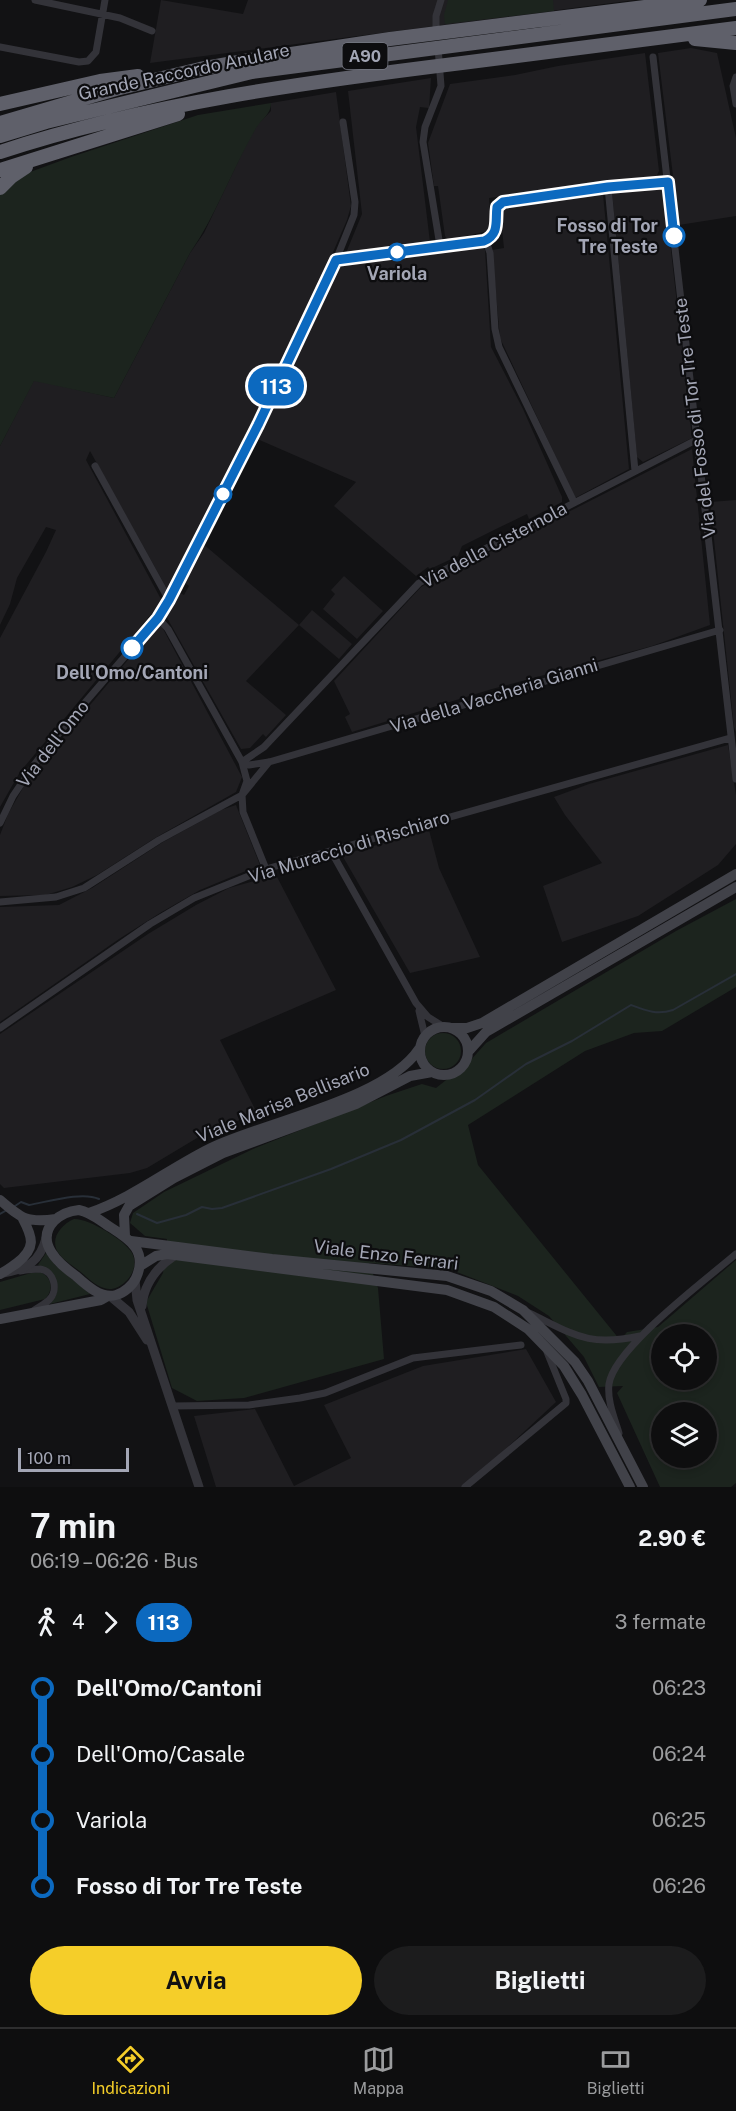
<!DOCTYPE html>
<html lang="it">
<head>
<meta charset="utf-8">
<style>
	body { margin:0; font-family:"Public Sans",sans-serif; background:#1c1c1d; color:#f1f3f6; height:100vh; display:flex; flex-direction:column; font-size:22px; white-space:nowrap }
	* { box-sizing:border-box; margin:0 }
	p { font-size:20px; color:#9b9c9e }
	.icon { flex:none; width:33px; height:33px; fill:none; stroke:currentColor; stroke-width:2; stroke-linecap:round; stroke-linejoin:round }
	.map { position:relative; height:1487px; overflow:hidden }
	.details { display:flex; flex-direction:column; background:#0e0e0f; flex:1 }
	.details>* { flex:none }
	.badge { padding:0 12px; border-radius:20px; font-size:21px; line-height:39px }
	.buttons { position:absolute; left:651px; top:1324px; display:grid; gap:12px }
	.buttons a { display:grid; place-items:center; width:66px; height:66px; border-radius:50%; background:#0e0e0f; box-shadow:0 3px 9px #0003,0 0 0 2px #2e2e2f; font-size:30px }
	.scale { position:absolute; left:18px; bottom:15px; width:111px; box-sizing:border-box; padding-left:6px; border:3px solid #a3a6b5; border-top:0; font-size:16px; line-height:21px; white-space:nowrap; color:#a3a6b5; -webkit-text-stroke:4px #0d0d0f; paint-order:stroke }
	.map>.badge { position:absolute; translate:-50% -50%; box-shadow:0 0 0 3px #fff }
	.legs { display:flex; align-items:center; gap:9px; height:66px; padding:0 30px; font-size:20px }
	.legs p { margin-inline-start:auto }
	.head { display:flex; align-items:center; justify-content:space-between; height:102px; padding:0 30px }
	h1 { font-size:33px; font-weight:700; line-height:45px }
	.primary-button { display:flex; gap:12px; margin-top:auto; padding:12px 30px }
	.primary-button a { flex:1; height:69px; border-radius:36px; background:#f5ce29; color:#111; font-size:24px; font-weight:700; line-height:69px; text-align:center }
	.primary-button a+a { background:#1c1c1d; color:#f1f3f6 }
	ul { padding:0 30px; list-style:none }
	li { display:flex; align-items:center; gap:21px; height:66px; font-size:22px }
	li i { display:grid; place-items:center; width:9px; height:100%; margin:0 8px; background:currentColor }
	li i::after { content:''; width:15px; height:15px; margin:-8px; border:4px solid; border-radius:50%; background:#0e0e0f }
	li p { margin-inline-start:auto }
	li:first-child i { background:linear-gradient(#0000 50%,currentColor 0) }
	li:last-child i { background:linear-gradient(currentColor 50%,#0000 0) }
	.dock { display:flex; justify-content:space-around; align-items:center; height:84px; border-top:2px solid #2e2e2f; background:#0e0e0f; font-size:16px; color:#9b9c9e }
	.dock a { display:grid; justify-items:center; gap:3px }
	.dock .current { color:#f5ce29 }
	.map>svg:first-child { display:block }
	.built { fill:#1f1e21 }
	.green { fill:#1c241e; fill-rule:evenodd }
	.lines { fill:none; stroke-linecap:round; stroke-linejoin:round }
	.stream { stroke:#282f38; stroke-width:2 }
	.minor { stroke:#333339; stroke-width:7 }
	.tertiary { stroke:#333339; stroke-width:9 }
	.secondary { stroke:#414249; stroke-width:10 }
	.motorway { stroke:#5f606a; stroke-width:14 }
	.line-1-casing { stroke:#fff; stroke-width:14 }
	.line-1 { stroke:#0c69bf; stroke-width:9 }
	.stop-1-dot { fill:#fff; stroke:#0c69bf; stroke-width:3 }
	.labels { text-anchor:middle; stroke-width:4.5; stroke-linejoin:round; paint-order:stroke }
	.shield { fill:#0d0d0f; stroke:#767883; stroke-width:1.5 }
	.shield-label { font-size:16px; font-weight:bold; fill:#a3a6b5 }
	.street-label { font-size:18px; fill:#a3a6b5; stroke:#0d0d0f }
	.stop-label { font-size:18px; font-weight:bold; fill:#a3a6b5; stroke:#0d0d0f }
</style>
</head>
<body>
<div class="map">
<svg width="736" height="1487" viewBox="0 0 736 1487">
	<rect width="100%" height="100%" fill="#121214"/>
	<path class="built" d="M161,0L243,14L248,0H635L150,63Z
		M691,48L717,53L736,138V216L679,225L658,53Z
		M645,53L659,171L656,177L489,198L491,228L488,231L448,240L445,236L438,186H434L428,143L450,84L515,75L558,66Z
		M431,78L429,108L420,107L416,127L430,242L346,253L362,214L348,91Z
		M336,92L351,206L347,220L307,312L167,589L90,451L86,460L162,601L20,772L0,807V638L46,552L56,530L46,527L17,578L10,604L0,625V446L34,380L114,398L190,253L204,233L246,145L257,125L271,111V103Z
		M664,188L692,438L643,462L637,457L612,192Z
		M603,194L629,469L575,498L500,338L492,250L504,248L500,211L505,206Z
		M483,247L485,250L491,347L523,409L562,497V502L529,519L527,514L496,529L462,546L458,556L430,569L428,567L416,576L334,506L356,482L255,438L302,348L341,264Z
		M692,449L710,625L652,646L492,689L352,732L345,717L350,714L334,681L421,587Z
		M736,500V732L734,727L710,502Z
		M202,543L299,625L312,610L352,644L339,659L299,625L246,681L286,715L266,737L263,734L250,748L241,749L166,616L180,593L184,595L189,586L184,582Z
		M344,576L383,611L357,639L323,609L335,594L331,590Z
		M158,624L161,625L242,777L236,792L155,838L97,875L72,887L46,895L0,896V835L8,814L28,779Z
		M728,745L736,795V844L718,865L638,916L562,942L543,886L602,863L565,815L554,797L589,784Z
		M236,805L260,865L200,890L160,913L119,939L0,1022V907L59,905L92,888L163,842L221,810Z
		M429,830L439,868L480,957L410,973L342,855Z
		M276,875L336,990L220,1040L257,1113L202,1135L147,1168L130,1173L4,1188L0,1184V1034L148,934L196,905L229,888Z
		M526,1349L556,1402L469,1483L471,1487H216L194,1416L255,1409L294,1486L351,1458L324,1405L423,1366Z"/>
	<path class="green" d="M448,0H553L554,11L445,24L444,15Z
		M271,103C271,115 260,120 255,130C232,170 216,215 190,253L114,398L34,381L0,446V194L22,175L71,157L198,115Z
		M736,899V987L662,1031L634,1033L585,1051L468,1125L478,1165L620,1340L627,1332L658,1327L736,1260V1483L731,1487H660L617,1393L623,1386L599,1387L584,1357L549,1316L518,1296L449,1269L369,1263L378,1288L384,1359L244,1398L197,1401L172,1388L146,1302L163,1273L167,1239L145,1236L130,1223L133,1213L164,1192L253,1149L386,1096L422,1084L436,1088L469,1062L486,1043L676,931ZM662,1335H706V1380H662ZM662,1413H706V1458H662Z
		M425 1051a18 18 0 1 1 36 0a18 18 0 1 1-36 0Z
		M74,1219C88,1218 125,1240 132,1253C139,1266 130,1281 118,1287C114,1289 109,1290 104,1288C96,1286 88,1278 82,1273C75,1267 66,1262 60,1255C48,1241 60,1225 74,1219Z
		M46,1253L55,1265L90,1294L50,1304C64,1290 57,1270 38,1265Z
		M40,1272C52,1277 54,1290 45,1299L0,1310V1282L31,1273Z"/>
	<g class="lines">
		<path class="stream" d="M15,1206L21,1202L29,1205C47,1202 82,1191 99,1199
			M0,1214L7,1210
			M137,1214L157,1223L186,1215L202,1207L212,1209L222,1208L331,1169L401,1140L475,1100L526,1064L572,1041L631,1005C647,1011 657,1015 673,1010L736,974"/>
		<path class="minor" d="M35,0L120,18L152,31
			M436,36V16L441,0
			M0,47L79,62L88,61L96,52L105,0
			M438,47L441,86L425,127L423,142L440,246
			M653,57L736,779
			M736,77L733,86L736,104
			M608,187L635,471
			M484,241L487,244L490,253L495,329L499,347L574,502
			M336,260L484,241C500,234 495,221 497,207L503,202L608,187L668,182
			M95,466L169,600
			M158,618L168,629L242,762L247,781L242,795L243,812L266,869
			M242,762L264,747L419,583L696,440
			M242,762L249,765L269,762L720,630
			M0,823L13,796L34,765L63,728L158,618L169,600L258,425L336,260L354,215L355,202L343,122
			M331,851L416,1003L428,1017L444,1027
			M0,902L56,897L84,888L159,840L242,795L269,762
			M419,1011L425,1036
			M0,1028L150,924L194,898L266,869L730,738
			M20,1271C26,1270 33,1269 40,1269C54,1271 59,1290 49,1300C45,1304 38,1307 33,1311
			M529,1313C575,1335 588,1347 640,1336
			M172,1406L249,1405L300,1398L325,1393L413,1358L521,1345
			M619,1433C614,1417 607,1400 609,1384C614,1348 707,1279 736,1254
			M465,1487L566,1403V1399L547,1352"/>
		<path class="tertiary" d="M3,1273C27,1269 40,1262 46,1238
			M135,1280L137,1300L199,1487
			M110,1296L129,1312L147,1340
			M142,1306C144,1284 156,1268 174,1256"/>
		<path class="secondary" d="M420 1051a24 24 0 1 1 48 0a24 24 0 1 1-48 0Z
			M451,1028H467L482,1023L736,874
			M468,1052L486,1032L736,887
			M0,1200C22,1219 27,1223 56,1219
			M79,1210C90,1212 98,1219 107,1225C127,1238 149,1249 136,1278C133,1285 124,1293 116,1295C101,1299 86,1285 76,1276C59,1264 34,1242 54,1221C61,1214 69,1211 79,1210Z
			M89,1213C133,1198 170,1168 211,1148C267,1121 385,1100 419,1049
			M125,1236L124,1215L129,1206L174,1178L223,1153L356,1104L410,1076L432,1072
			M131,1241L272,1259L447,1276L491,1291L523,1310L575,1362L588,1381L643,1487
			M140,1266L156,1256L167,1254L447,1290L494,1307L528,1329L564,1366L582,1395L630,1487
			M0,1274C6,1271 11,1267 17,1263C36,1248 33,1238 23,1219
			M0,1319L101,1300L108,1296"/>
		<path class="motorway" d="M695,39L736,43
			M0,104L100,81L138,76
			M0,123L116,89L200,69L244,61L390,39L700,0
			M0,136L46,122L252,72L736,9
			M0,152C149,103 307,82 462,63C553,51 645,40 736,28
			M0,170L178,114
			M0,188L11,177L26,167"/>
	</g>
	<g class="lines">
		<defs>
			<path id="line-1" d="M132,648L158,618L169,600L258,425L336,260L484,241C500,234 495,221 497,207L503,202L608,187L668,182L674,236"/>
		</defs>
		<use href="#line-1" class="line-1-casing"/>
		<use href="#line-1" class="line-1"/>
	</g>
	<g class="stop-1-dot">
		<circle cx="674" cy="236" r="10"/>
		<circle cx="397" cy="252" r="8"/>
		<circle cx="223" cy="494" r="8"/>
		<circle cx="132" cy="648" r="10"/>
	</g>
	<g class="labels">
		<rect class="shield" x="342.5" y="43" width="45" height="26" rx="4.5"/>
		<g class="shield-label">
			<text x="365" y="62">A90</text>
		</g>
		<g class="street-label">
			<text transform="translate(184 72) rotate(-12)" y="6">Grande Raccordo Anulare</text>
			<text transform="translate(695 418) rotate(-97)" y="6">Via del Fosso di Tor Tre Teste</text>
			<text transform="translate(494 545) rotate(-28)" y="6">Via della Cisternola</text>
			<text transform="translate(494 696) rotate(-17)" y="6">Via della Vaccheria Gianni</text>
			<text transform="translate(53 744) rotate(-52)" y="6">Via dell'Omo</text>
			<text transform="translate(349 847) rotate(-17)" y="6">Via Muraccio di Rischiaro</text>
			<text transform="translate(283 1103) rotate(-22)" y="6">Viale Marisa Bellisario</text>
			<text transform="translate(386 1255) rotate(7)" y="6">Viale Enzo Ferrari</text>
		</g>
		<g class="stop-label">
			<text x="658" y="232" text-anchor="end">Fosso di Tor<tspan x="658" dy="21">Tre Teste</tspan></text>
			<text x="397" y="280">Variola</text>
			<text x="132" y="679">Dell'Omo/Cantoni</text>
		</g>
	</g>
</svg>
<div class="buttons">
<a><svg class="icon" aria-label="locate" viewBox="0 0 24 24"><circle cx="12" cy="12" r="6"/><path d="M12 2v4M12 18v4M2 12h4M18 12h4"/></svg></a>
<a><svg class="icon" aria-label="layers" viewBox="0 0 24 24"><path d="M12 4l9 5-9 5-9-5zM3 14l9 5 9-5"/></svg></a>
</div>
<div class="scale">100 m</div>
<b class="badge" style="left:276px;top:386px;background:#0c69bf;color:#fff">113</b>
</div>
<section class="details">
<div class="head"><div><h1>7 min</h1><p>06:19 – 06:26 · Bus</p></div><b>2.90 €</b></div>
<div class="legs"><svg class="icon" aria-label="walk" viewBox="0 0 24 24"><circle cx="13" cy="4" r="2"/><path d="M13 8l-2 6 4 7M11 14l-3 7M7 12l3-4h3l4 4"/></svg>4<svg class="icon" aria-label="forward" viewBox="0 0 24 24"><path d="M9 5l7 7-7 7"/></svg><b class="badge" style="background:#0c69bf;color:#fff">113</b><p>3 fermate</p></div>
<ul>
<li><i style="color:#0c69bf"></i><b>Dell'Omo/Cantoni</b><p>06:23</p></li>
<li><i style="color:#0c69bf"></i><span>Dell'Omo/Casale</span><p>06:24</p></li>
<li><i style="color:#0c69bf"></i><span>Variola</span><p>06:25</p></li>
<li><i style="color:#0c69bf"></i><b>Fosso di Tor Tre Teste</b><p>06:26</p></li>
</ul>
<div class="primary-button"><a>Avvia</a><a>Biglietti</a></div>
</section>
<nav class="dock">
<a class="current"><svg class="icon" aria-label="directions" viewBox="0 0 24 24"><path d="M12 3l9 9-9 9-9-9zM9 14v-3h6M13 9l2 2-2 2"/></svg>Indicazioni</a>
<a><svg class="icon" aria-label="map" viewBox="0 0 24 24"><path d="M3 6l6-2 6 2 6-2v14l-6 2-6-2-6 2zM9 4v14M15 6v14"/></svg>Mappa</a>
<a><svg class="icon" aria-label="tickets" viewBox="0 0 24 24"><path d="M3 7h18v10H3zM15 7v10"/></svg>Biglietti</a>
</nav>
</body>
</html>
